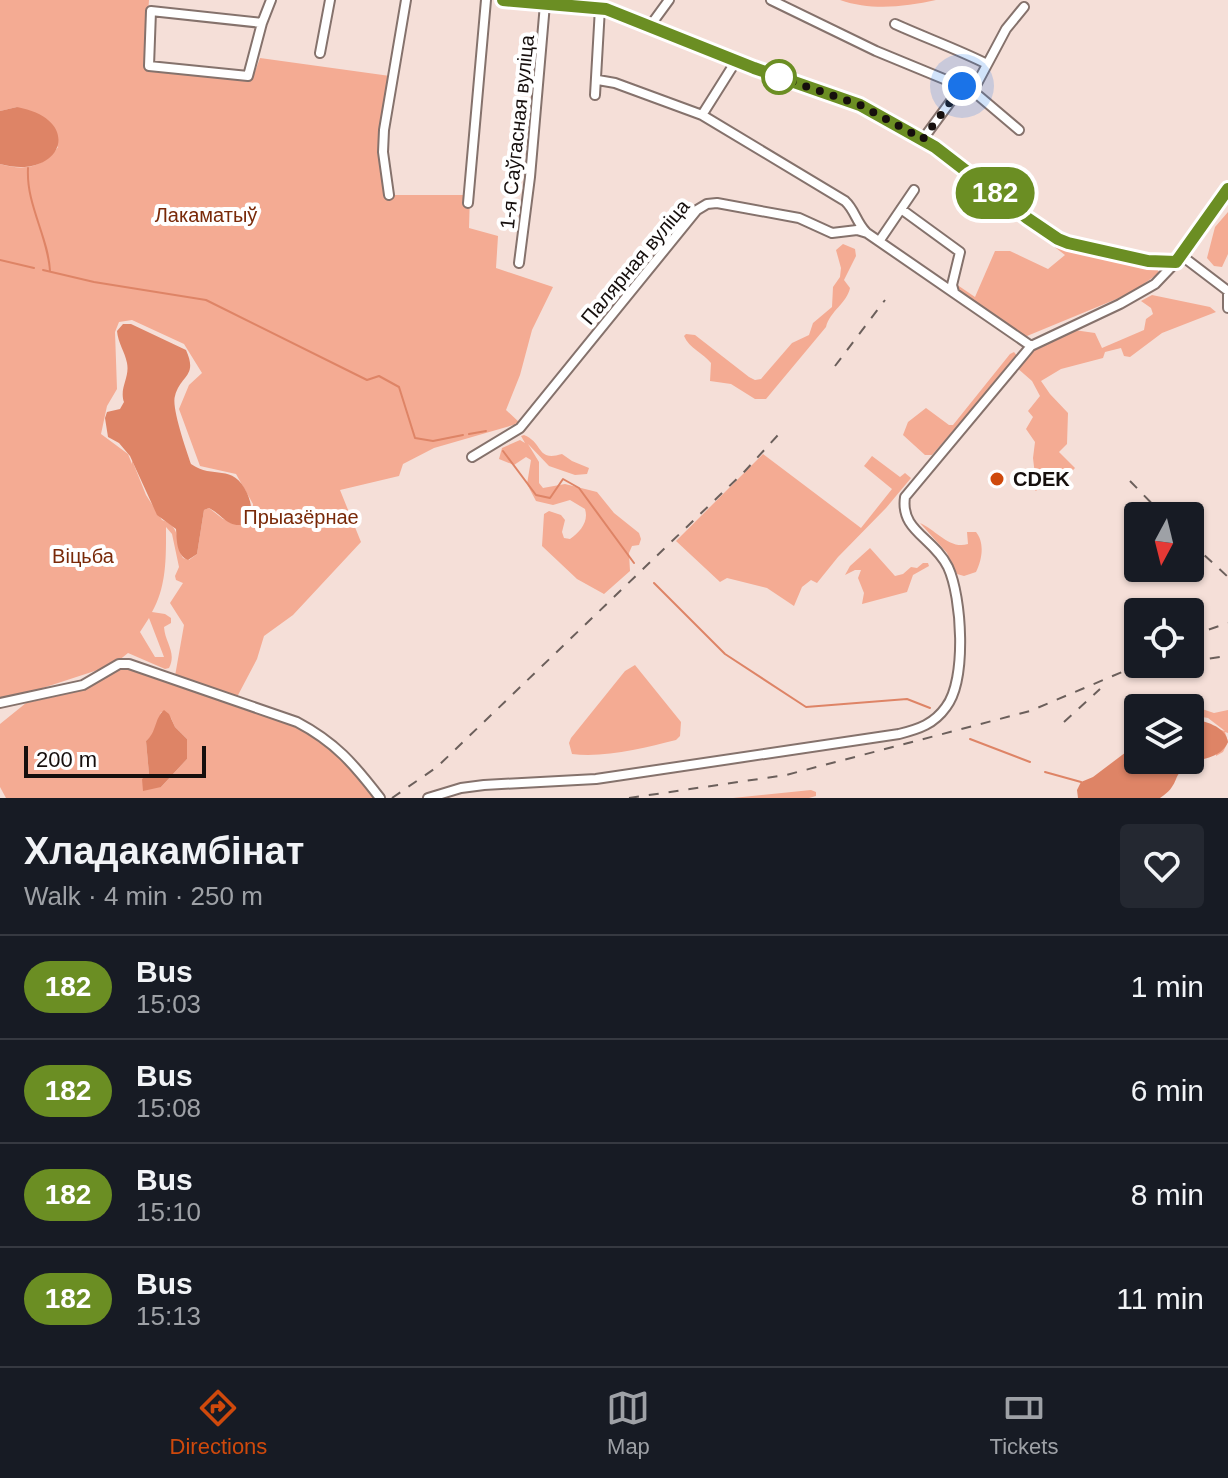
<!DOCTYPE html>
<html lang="en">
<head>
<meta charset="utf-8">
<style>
	body { margin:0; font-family:Helvetica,sans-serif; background:#242831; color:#f1f3f6; height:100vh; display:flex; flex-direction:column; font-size:30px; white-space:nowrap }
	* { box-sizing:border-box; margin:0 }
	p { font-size:26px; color:#9ea1a6 }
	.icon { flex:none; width:44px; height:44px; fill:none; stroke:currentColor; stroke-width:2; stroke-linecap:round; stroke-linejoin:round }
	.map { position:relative; height:798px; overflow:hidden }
	.sheet { display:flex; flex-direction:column; background:#171b24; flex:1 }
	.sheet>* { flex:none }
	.badge { padding:0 16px; border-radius:26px; font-size:28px; line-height:52px }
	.needle { width:52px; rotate:187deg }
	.fabs { position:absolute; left:1124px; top:502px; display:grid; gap:16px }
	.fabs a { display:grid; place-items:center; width:80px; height:80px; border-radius:8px; background:#171b24; box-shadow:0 2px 6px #0004; font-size:40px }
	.scale { position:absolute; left:24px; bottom:20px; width:182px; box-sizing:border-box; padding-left:8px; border:4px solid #160f0d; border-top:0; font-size:22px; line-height:28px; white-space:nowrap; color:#160f0d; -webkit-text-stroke:6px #fff; paint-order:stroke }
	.you { position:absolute; width:40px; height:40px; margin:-20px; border:6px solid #fff; border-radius:50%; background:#1a73e8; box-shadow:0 0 0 12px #1a73e833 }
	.map>.badge { position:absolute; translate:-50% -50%; box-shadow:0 0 0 4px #fff }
	.round { display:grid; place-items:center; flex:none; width:84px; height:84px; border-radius:8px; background:#242831 }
	.summary { display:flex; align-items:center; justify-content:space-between; height:136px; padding:0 24px }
	h1 { font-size:38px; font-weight:600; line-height:60px }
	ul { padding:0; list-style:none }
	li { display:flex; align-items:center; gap:24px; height:104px; padding:0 24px; border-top:2px solid #363941 }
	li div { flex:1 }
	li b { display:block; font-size:30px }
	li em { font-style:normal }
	li .badge { min-width:88px; font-weight:700; text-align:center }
	.menu { display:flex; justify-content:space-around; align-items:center; height:112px; border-top:2px solid #363941; background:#171b24; font-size:22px; color:#9ea1a6 }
	.menu a { display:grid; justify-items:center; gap:4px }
	.menu .active { color:#cf490c }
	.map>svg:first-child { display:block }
	.green { fill:#f4ab93; fill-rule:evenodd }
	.water { fill:#de8466 }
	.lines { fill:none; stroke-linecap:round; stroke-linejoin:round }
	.stream { stroke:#de8466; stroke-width:2 }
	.minor-casing { stroke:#85726c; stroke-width:12 }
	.minor { stroke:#fff; stroke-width:8 }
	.rail { stroke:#6b5f5b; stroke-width:2; stroke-dasharray:10 10; stroke-linecap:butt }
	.line-casing { stroke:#fff; stroke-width:18 }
	.line { stroke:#6b8e23; stroke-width:12 }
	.walk { stroke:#160f0d; stroke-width:8; stroke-dasharray:0 14.4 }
	.stop-dot { fill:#fff; stroke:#6b8e23; stroke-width:4 }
	.poi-dot { fill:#cf490c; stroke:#fff; stroke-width:3 }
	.labels { text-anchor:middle; stroke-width:8; stroke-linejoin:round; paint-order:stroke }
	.street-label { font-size:20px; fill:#160f0d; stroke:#fff }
	.park-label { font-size:20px; fill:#792908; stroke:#fff }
	.poi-label { font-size:20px; font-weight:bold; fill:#160f0d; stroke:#fff; text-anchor:start }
</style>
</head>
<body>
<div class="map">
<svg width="1228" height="798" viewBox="0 0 1228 798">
	<rect width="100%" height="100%" fill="#f5dfd8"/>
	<path class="green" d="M0,0H149L144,64L152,69L253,77L260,58L390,76L379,139L384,195H470L469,228L498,236L496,268L553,287L532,330L520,375L506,410L520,423L434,448L403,464L399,476L340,490L361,542L293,615L264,636L257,659L237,697L175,676L184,625L170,603L183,583L176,580L175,576L179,567L172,534L166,527C166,556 167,586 152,612L165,614L171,618V623L164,627C165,643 177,652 169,668L165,669L128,653L113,665L0,702V164C24,171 43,168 58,147L17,107L0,111ZM132,320L184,344L202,373L189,385L179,409L200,466L236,474L253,504V513L246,524L223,519L209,508L204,510L197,554L189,560L183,558C175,543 182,526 162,520L146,495L132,460V464L128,454L101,434L107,406L117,389L115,332L119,322ZM149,618L164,657H155L140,632Z
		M840,0H936C904,7 872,11 840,0Z
		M1228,212V254L1222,267L1214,266L1207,258L1215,227Z
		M843,244L855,249L856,256L844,280L850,288C847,303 830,311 826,327L766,399H755L731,384L710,381L711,363C703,353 689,348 684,336L686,334L695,335L749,377L755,380L761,379L792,343L809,335L813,323L832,307L833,287L840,277L841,268L836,250Z
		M1052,245L1157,267L1159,273L1131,293L1027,336L1021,335L955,290L953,282L975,297L995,251H1010L1048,269L1065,255Z
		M1152,295L1210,307L1216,312L1162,333L1130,357L1124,356L1121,348L1105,352L1103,358L1061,369L1041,381L1050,394L1068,413L1067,444L1059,452L1075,468L1057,487L1047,479L1036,491L1029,484L1035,475L1033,458L1035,442L1026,429L1033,417L1028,411L1040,396L1032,381L1015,366L1032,350L1074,330L1095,333L1102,348L1144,330L1146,319L1153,314L1151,308L1141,301Z
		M1014,352L1018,357L932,455H925L903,435L908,422L926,408L949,425H953L1010,354Z
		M524,435C544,443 536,462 562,454L572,461L589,468L587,474L575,475L549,466L528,444L539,462V483L543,488L565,484L597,492L614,513L639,533L641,539L639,545L632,546L629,553L630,571L604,594L577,579L542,546L544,514L549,511L561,515L565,520L562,532L564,538L570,539C580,532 589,522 585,509L570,500L553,505L536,501L527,484L531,460L526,457L514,465L499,459L502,448L520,440L525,443L521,436Z
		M763,454L861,528L892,489L864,466L872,456L900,477L905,473L911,478L886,508L838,557L817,583L811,580L802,587L794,606L767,588L727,578L720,582L676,541Z
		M920,523C936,530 950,550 968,544L967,532H976C985,543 982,560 976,572L964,576L957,574L947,553Z
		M870,548L895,576L903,574L911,567L917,568L923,563H928L929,566L913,575L907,592L862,604L864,593L858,578L861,570H855L845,575L850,566Z
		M1190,562L1191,569L1181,573L1173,581L1158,575L1152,568H1190Z
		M635,665L681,722L680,736L676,740C644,748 605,758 572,754L569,743L571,738L625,671Z
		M120,667H129L288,722L321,737L344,757L376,798H6L0,787V724L26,703L76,692ZM161,712L171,718L175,727L187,739V759L161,787L143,776L149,774L146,741L154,734Z
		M1176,705L1199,708L1214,713L1228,710V733L1225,732L1228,742L1223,752L1216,756L1217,729L1225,731L1208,718L1190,715V708H1170Z
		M811,790L816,792V796L809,798H733Z"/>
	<path class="water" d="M17,107C86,120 61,181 0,164V111Z
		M123,324H131L186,350C198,377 181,374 175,396C171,407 187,452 191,464C213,480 233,462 247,493C253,507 252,512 246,524C228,529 223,515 209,508L204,510L197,554L188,560C176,555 177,540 176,529L157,515L130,456L119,443L108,437L105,418L107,412L120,409L124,402C119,388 130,378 127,363C125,352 118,343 117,331Z
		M164,710L169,714L175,727L187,739V759L161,787L143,791L142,779L149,774L146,741C157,732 154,719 164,710Z
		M1190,718C1204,721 1226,726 1228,742C1219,761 1200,756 1184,768C1173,776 1179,786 1160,798H1078L1077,790L1081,782L1093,777L1138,743V760H1190Z"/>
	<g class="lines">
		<path class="stream" d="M28,168C26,205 48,236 50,271
			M0,260L34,268
			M43,270L94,282L206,300L367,380L379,376L399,387L415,438L433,441L463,435
			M469,434L486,431
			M503,451L536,495L550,498L563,479L579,488L634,563
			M654,583L725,654L806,707L907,699L930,708
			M970,739L1030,762
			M1045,772L1081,782"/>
		<defs>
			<path id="minor" d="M503,0L614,11L692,45L860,105L935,147L1027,218L1058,239L1068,243L1148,261L1176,262L1228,189
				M771,0L876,51L973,91L1019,130
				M262,23L151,11L149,66L248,76L262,23L271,0
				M895,24C926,38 957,49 987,64
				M650,26L669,0
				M320,53L330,0
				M598,80L615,83L702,115L845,201C855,210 856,222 866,232
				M973,91L1006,29L1024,7
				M595,95L600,8
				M702,115L736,61
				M923,139L962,86
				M389,195L383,152L384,130L406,0
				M468,203L486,0
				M901,209L960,252L952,285L954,292
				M880,240L914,190
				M1182,256L1228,291
				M519,263L530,177L545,4
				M1228,294V308
				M472,457L520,428L697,210L707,204L717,203L799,218L832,233L857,230L867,233L1031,346
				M0,703L83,685L119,664H129L297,722C335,742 354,764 380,798
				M428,798L461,788L484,785L596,779L899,734C919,729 934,724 946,707C967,680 962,597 948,567C933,537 900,531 905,497L1031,346L1120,304L1155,284L1176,262"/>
		</defs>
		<use href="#minor" class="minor-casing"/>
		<use href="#minor" class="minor"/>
		<path class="rail" d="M835,366L885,300
			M1130,481L1164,516
			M1190,542L1228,577
			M1190,636L1228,623
			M1190,661L1228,656
			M1131,674L1167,664
			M1064,722L1100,689
			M392,798L437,767L745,471L778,435
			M629,798L786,775L912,742L1030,711L1141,664"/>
	</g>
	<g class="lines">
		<defs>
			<path id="line" d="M503,0L606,9L754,68L860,105L935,147L1027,218L1058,239L1068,243L1148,261L1176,262L1228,189"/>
		</defs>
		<use href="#line" class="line-casing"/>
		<use href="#line" class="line"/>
		<path class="walk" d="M779,77L860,105L923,139L962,86"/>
	</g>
	<circle class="stop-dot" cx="779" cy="77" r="16"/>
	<circle class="poi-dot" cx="997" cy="479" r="8"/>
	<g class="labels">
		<g class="street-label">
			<text transform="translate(517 132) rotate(-84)" y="7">1-я Саўгасная вуліца</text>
			<text transform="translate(635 262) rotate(-50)" y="7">Палярная вуліца</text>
		</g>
		<g class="park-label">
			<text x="206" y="222">Лакаматыў</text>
			<text x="301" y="524">Прыазёрнае</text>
			<text x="83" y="563">Віцьба</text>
		</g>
		<g class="poi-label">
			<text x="1013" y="486">CDEK</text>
		</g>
	</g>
</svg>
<div class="fabs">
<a><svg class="needle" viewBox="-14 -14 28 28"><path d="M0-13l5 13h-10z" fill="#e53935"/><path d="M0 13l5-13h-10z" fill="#9ea1a6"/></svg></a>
<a><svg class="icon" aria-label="locate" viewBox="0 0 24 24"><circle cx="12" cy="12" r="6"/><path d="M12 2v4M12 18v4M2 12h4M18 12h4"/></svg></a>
<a><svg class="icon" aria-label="layers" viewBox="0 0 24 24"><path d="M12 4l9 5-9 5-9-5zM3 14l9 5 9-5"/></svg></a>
</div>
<div class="scale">200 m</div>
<div class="you" style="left:962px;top:86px"></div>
<b class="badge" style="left:995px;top:193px;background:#6b8e23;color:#fff">182</b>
</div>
<section class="sheet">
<div class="summary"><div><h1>Хладакамбінат</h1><p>Walk · 4 min · 250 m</p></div><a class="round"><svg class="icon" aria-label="heart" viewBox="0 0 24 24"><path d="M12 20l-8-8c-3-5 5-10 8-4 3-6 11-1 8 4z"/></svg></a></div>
<ul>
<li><span class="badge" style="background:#6b8e23;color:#fff">182</span><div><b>Bus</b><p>15:03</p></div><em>1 min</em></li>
<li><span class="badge" style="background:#6b8e23;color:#fff">182</span><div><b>Bus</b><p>15:08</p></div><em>6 min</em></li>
<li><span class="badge" style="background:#6b8e23;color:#fff">182</span><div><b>Bus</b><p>15:10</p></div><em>8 min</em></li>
<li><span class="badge" style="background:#6b8e23;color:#fff">182</span><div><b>Bus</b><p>15:13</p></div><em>11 min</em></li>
</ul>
</section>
<nav class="menu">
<a class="active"><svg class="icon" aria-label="directions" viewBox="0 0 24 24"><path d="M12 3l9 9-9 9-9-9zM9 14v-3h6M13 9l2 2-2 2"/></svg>Directions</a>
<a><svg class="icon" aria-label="map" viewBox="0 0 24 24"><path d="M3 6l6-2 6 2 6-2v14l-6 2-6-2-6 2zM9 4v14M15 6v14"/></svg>Map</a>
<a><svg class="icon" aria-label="tickets" viewBox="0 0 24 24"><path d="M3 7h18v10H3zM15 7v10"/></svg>Tickets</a>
</nav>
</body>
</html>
